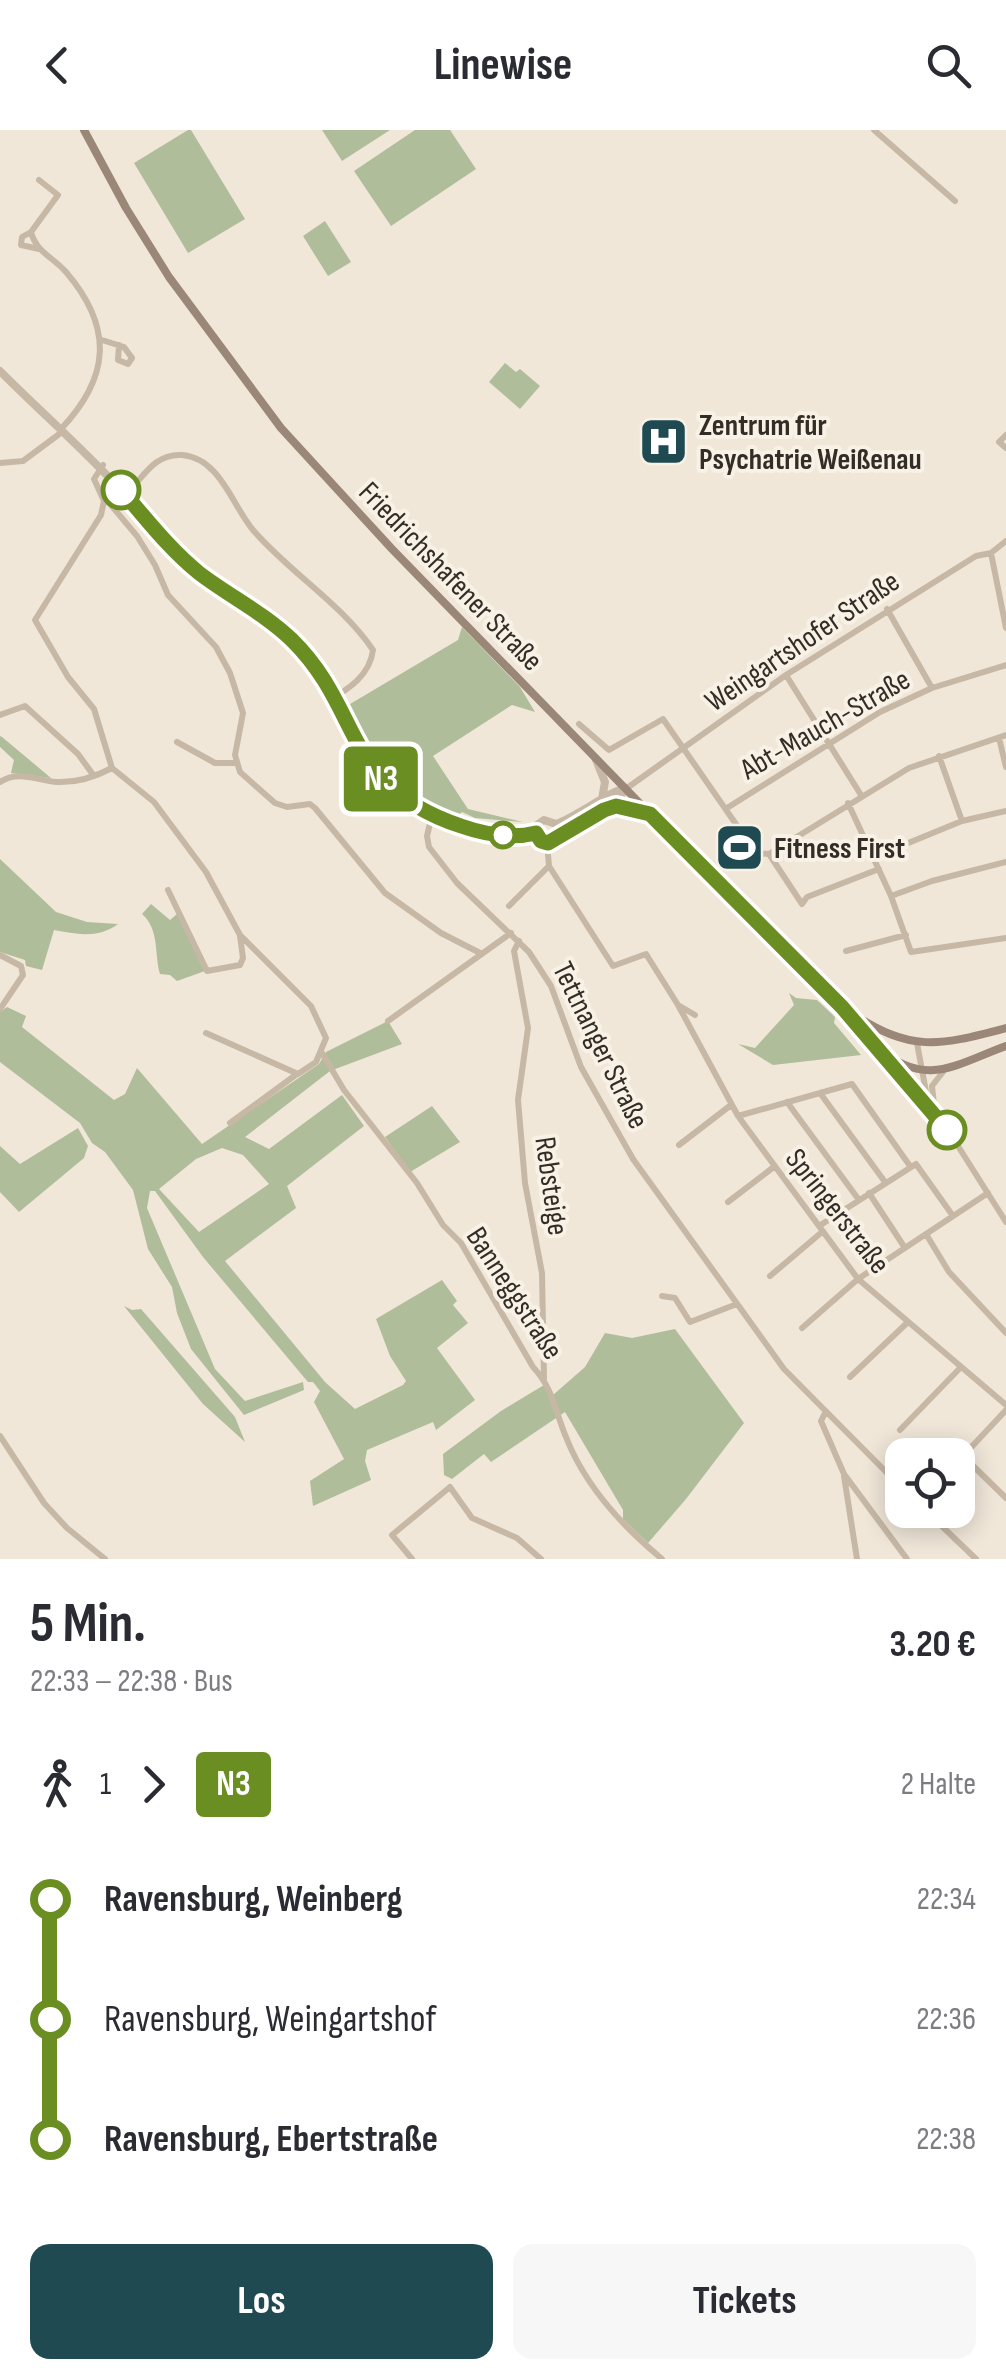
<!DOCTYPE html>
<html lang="de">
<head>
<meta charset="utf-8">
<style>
	body { margin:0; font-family:"Sofia Sans Condensed",sans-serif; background:#f7f7f7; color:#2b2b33; height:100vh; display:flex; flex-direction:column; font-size:38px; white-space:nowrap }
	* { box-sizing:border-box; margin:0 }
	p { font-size:32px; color:#7c7c81 }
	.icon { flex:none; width:55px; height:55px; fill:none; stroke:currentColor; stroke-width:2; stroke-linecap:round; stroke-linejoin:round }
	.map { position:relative; height:1429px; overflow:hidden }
	.side { display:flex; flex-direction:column; background:#fff; flex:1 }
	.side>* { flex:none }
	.badge { padding:0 20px; border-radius:8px; font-size:35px; line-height:65px }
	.fabs { position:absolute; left:885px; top:1308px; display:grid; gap:20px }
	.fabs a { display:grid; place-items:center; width:90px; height:90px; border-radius:20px; background:#fff; box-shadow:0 5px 25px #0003; font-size:50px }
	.map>.badge { position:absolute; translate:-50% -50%; box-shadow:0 0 0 5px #fff }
	.legs { display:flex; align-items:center; gap:15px; height:110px; padding:0 30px; font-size:32px }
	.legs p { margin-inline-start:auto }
	.summary { display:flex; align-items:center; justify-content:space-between; height:170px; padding:0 30px }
	h1 { font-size:55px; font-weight:700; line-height:75px }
	.button { display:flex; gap:20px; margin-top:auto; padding:20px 30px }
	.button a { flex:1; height:115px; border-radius:20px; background:#1f4a52; color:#fff; font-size:40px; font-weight:700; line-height:115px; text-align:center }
	.button a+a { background:#f7f7f7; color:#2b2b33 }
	ul { padding:0 30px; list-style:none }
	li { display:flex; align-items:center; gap:35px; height:120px; font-size:38px }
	li i { display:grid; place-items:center; width:15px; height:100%; margin:0 12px; background:currentColor }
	li i::after { content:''; width:25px; height:25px; margin:-12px; border:8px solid; border-radius:50%; background:#fff }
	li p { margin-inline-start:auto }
	li:first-child i { background:linear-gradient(#0000 50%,currentColor 0) }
	li:last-child i { background:linear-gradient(currentColor 50%,#0000 0) }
	header { display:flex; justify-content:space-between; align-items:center; height:130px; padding:0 30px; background:#fff; font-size:45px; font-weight:700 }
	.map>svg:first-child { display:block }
	.green { fill:#afbd9a; fill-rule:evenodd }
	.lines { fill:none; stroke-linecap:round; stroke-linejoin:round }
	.minor { stroke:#c7b8a6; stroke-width:6 }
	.tertiary { stroke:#c7b8a6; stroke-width:8 }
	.secondary { stroke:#9a8778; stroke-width:8 }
	.line-1-casing { stroke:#fff; stroke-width:22 }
	.line-1 { stroke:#6b8e23; stroke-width:15 }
	.stop-1-dot { fill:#fff; stroke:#6b8e23; stroke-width:5 }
	.labels { text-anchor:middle; stroke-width:8; stroke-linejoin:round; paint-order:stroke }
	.poi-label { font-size:30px; font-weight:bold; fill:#332c27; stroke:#f8f1e5; text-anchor:start }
	.street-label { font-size:30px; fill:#332c27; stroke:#f8f1e5 }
</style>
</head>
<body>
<header><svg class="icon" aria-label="back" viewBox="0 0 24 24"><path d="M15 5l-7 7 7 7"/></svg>Linewise<svg class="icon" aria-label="search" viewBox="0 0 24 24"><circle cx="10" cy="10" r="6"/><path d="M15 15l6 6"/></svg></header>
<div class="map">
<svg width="1006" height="1429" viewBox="0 0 1006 1429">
	<rect width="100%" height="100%" fill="#f0e7d9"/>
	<path class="green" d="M188,0H191L245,89L188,123L134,33Z
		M322,0H390L342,31Z
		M415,0H450L476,39L391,96L354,41Z
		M325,91L351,132L328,146L303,106Z
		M505,233L516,242L520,239L540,256L520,279L489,252Z
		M462,497L520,557L535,582L512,575L433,626L468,679L523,692L475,688L462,682L455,688C400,667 372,628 345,577L458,510Z
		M0,606L2,607L51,648L11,643L14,630L0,617Z
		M0,729L56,782L87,792L118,794C98,809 76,804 54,800L42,840L26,836L25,830L0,822Z
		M151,774L170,790L177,784L205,841L177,851L170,845L160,844C154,824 160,800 142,784Z
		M789,863L796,868L817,870L835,887L834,893L861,925L773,935L738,914L755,918L794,875Z
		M7,877L26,886L22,897L114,970L125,964L137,938L202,1014L319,934L326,922L388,891L402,914L330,941L245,1007L269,1019L342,965L364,996L287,1056L296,1078L225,1131L325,1252L355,1279L403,1255L406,1251L390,1226L376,1189L442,1150L457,1171L453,1175L468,1193L437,1218L475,1270L436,1300L433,1292L367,1320L365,1331L371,1350L313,1376L310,1351L344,1329L314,1272L320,1261L313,1252H308L203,1127L155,1061H150L147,1078L215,1239L245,1271L303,1252L304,1260L244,1285L191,1219L177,1183L172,1157L148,1119L133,1060L105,1022L92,1013L80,993L0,932V882ZM222,1018L243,1025L269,1054L199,1102L159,1059L196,1029Z
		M432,976L460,1012L410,1042L385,1007Z
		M78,998L88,1016L84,1028L19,1082L0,1062V1016L20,1034Z
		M124,1176L132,1180L141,1179L235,1287L245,1312L203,1274Z
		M675,1199L744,1293L686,1369L648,1413L623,1389V1380L565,1282L491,1332L484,1324L452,1349L444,1345L443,1324L501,1281L544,1255L553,1265L585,1237L605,1203L632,1208Z"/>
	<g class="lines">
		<path class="minor" d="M874,0L955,71
			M39,50L58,65L31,102C36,122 54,128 66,142C114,198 110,248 60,300
			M31,102L22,107L21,115L39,119
			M102,210L124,217L132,228L128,234L118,230L119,215
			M1006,305L999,312L1006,318
			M0,333L23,331L62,302
			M103,335L94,349L104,371L101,385L35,490L68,547L94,579L112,638L154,672L206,742L240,805L311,876L326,908L316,932L298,944L206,903
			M105,368L137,406L155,435L168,465L216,517L230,543L243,583L235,625L240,642L275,673L287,677L310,674L315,678L385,763L441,803L482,824
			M122,368C142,351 152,323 182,325C220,328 232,375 253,400C290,443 341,473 373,520C370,545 349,559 328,571
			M991,423L1006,498
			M887,479L932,558
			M786,545L861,665
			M0,585L25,576L78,624L94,646
			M579,594L609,620L663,589L756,723L769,724
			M999,608L1006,637
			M177,612L215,633H235
			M939,626L962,691
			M0,652C18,640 36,650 56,652C76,653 95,647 112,638
			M627,658L786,545L976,426L991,423L1006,411
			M848,673L891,766L911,822L1006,808
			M727,678L880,582L932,558L1006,535
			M432,685L427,706L429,717L457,753L529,822L551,856L581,937L633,1029L784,1239L902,1358
			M547,713L549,736L613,836L646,824L678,875L695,885
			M769,724L909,638L1006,605
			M769,724L802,774L807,767L879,739
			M874,727L962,691L1006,681
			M168,760L207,841L240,835L243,828L240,806
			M891,766L932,751L1006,732
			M509,776L549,736
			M519,811L514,821L528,898L518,970L525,1053L542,1143L544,1249
			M846,821L906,805
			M0,825L21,836L23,845L0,879
			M678,875L738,986L858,1149L1006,1275
			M388,891L511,803
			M917,913L927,967L1006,1092
			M322,923L344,960L417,1053L443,1095L461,1113L533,1237C553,1258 555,1281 566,1307C585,1356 622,1396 662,1429
			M885,926L931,981
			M820,963L885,1052
			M787,972L859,1070
			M934,974L932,956L946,938
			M738,986L852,954L910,1036
			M230,993L297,944
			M679,1015L731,975
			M869,1063L905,1118
			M728,1072L775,1036
			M819,1096L916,1034L953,1086
			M926,1104L949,1142L1006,1203
			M770,1146L822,1102
			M662,1166L675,1168L690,1192L737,1174
			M802,1198L858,1149L988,1063
			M850,1247L907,1193
			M1006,1280L963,1326L1006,1368
			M825,1283L821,1291L844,1344L907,1429
			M900,1300L961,1237
			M0,1306L44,1373L67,1398L105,1429
			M844,1346L857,1429
			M925,1380L976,1429
			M412,1429L392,1405L450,1357L472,1388L517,1408L541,1429"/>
		<path class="tertiary" d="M0,241C40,281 82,318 120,359C140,379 155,403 175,423C211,459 263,476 297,515C338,561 349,627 399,665C434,692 492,715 536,703
			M596,630L605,652L602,669
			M608,679L624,676L648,683
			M556,694C579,686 610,660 627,658
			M536,703L541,711H553C571,689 607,684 627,658
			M536,703L537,695L544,690L556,694"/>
		<path class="secondary" d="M84,0L126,78L169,147L281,298L392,419L879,919C927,958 954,935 1006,916
			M850,882C911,923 938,916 1006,898"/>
	</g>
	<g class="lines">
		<defs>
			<path id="line-1" d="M121,360C146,388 169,419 199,443C229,466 264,483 292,510C364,581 341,656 461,696C484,704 512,709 536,703L541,711L548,713L604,680L616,676L650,684L842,877L947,1000"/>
		</defs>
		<use href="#line-1" class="line-1-casing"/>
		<use href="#line-1" class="line-1"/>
	</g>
	<defs>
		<symbol id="hospital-square" viewBox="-11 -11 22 22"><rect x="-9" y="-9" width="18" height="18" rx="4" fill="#1f4a52" stroke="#f8f1e5"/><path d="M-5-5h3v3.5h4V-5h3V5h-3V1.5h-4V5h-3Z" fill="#fff"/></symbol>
		<symbol id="stadium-square" viewBox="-11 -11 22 22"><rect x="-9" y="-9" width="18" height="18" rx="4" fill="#1f4a52" stroke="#f8f1e5"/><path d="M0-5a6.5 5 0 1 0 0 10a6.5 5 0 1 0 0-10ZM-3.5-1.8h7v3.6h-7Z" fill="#fff"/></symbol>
	</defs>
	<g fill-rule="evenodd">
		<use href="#hospital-square" x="636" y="284" width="55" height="55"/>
		<use href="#stadium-square" x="712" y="690" width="55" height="55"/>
	</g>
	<g class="stop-1-dot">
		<circle cx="121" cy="360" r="18"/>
		<circle cx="503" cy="705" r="12"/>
		<circle cx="947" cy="1000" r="18"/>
	</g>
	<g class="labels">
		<g class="poi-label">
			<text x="699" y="305">Zentrum für<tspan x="699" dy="34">Psychatrie Weißenau</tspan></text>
			<text x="774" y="728">Fitness First</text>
		</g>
		<g class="street-label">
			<text transform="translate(451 446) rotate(46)" y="10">Friedrichshafener Straße</text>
			<text transform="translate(802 511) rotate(-34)" y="10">Weingartshofer Straße</text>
			<text transform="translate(825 594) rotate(-30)" y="10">Abt-Mauch-Straße</text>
			<text transform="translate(601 915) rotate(64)" y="10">Tettnanger Straße</text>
			<text transform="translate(552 1056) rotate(82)" y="10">Rebsteige</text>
			<text transform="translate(838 1081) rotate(52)" y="10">Springerstraße</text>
			<text transform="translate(515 1163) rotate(57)" y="10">Banneggstraße</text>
		</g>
	</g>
</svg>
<div class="fabs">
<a><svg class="icon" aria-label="locate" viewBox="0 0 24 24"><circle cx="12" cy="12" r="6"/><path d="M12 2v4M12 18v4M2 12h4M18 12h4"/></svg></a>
</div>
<b class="badge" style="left:381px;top:649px;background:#6b8e23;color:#fff">N3</b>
</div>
<section class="side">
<div class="summary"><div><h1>5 Min.</h1><p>22:33 – 22:38 · Bus</p></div><b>3.20 €</b></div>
<div class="legs"><svg class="icon" aria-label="walk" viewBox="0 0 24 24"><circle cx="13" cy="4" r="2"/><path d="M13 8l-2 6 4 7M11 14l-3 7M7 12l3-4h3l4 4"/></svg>1<svg class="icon" aria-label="forward" viewBox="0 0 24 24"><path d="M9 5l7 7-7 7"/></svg><b class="badge" style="background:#6b8e23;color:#fff">N3</b><p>2 Halte</p></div>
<ul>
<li><i style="color:#6b8e23"></i><b>Ravensburg, Weinberg</b><p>22:34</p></li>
<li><i style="color:#6b8e23"></i><span>Ravensburg, Weingartshof</span><p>22:36</p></li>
<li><i style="color:#6b8e23"></i><b>Ravensburg, Ebertstraße</b><p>22:38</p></li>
</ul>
<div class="button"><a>Los</a><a>Tickets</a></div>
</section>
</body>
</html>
